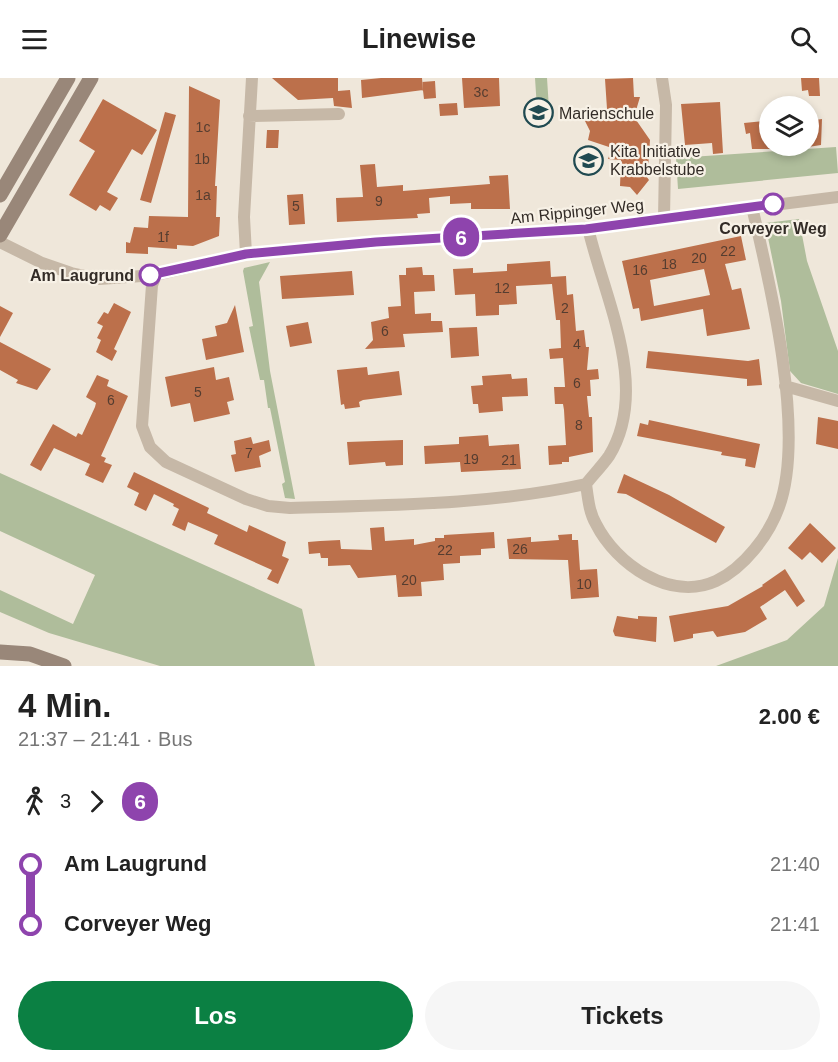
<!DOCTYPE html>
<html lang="de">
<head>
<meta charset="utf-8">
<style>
	body { margin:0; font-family:Helvetica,sans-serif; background:#f6f6f6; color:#222; height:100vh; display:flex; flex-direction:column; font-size:22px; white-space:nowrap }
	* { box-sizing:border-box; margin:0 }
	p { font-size:20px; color:#767676 }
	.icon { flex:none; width:33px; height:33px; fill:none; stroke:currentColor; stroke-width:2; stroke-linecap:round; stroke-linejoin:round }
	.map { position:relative; height:588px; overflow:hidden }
	.side { display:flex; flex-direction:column; background:#fff; flex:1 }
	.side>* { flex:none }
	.badge { padding:0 12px; border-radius:20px; font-size:21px; line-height:39px }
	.fabs { position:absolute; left:759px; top:18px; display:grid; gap:12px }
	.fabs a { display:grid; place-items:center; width:60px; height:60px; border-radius:50%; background:#fff; box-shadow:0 3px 9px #0003; font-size:30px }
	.map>.badge { position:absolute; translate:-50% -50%; box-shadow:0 0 0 3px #fff }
	.legs { display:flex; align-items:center; gap:9px; height:66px; padding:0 18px; font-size:20px }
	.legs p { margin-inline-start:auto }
	.headline { display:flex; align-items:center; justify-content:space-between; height:102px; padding:0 18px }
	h1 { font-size:33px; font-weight:700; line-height:45px }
	.action { display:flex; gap:12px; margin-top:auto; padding:12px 18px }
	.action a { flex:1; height:69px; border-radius:36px; background:#0b8043; color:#fff; font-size:24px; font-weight:700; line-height:69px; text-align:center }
	.action a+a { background:#f6f6f6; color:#222 }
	ul { padding:0 18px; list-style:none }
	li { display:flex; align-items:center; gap:21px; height:60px; font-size:22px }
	li i { display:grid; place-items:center; width:9px; height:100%; margin:0 8px; background:currentColor }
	li i::after { content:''; width:15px; height:15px; margin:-8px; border:4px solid; border-radius:50%; background:#fff }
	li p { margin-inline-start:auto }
	li:first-child i { background:linear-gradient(#0000 50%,currentColor 0) }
	li:last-child i { background:linear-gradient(currentColor 50%,#0000 0) }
	header { display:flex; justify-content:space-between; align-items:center; height:78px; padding:0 18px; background:#fff; font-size:27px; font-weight:700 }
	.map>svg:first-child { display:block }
	.green { fill:#afbd9b }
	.building { fill:#bc704b; fill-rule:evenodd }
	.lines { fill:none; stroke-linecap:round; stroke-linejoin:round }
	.minor { stroke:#c6b8a7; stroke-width:12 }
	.secondary { stroke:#998779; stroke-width:15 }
	.line-1-casing { stroke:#fff; stroke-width:14 }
	.line-1 { stroke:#8e44ad; stroke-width:9 }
	.stop-1-dot { fill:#fff; stroke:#8e44ad; stroke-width:3 }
	.labels { text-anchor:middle; stroke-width:4.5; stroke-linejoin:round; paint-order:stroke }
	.number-label { font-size:14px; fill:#553d30 }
	.poi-label { font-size:16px; fill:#332c27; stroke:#f7f1e6; text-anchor:start }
	.street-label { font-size:16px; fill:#332c27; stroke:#f7f1e6 }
	.stop-label { font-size:16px; font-weight:bold; fill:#332c27; stroke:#f7f1e6 }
</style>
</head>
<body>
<header><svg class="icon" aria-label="menu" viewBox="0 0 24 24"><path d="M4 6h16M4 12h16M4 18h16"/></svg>Linewise<svg class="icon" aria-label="search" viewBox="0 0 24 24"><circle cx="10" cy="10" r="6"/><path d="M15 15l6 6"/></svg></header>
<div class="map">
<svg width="838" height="588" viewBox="0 0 838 588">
	<rect width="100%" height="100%" fill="#efe7da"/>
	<path class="green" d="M535,0H547L550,46H538Z
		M836,69L838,95L678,111L676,80Z
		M799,141L807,183L838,273V316L801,305L790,293L781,223L765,145Z
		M270,184L259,204L270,293L295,421L285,420L282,406L285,404L270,330H268L264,302H260L249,249L253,248L243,193L244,190Z
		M0,395L302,531L315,588H160L49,555L0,534V512L73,546L95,497L0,453Z
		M838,480V588H716L787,562L824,528Z"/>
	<path class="building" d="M272,0H338V13L350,12L352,30L334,28L333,20L298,22Z
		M381,0H422L423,12L362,20L361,2Z
		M462,0H499L500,28L464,30Z
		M633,0L634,19H640L634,39L650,62L648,91L644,95L649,102L637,117L630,109L620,108L621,82L608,81L612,70L588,62L590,53L585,43L607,31L605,1Z
		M801,0H819L820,18H809L808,12L802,13Z
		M435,3L436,20L424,21L422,4Z
		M189,8L220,22L215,108H217L216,139H220L219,158L193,168L177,167V171L148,169V176L126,175V164L130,165L134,149L148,150L149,138L188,139Z
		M103,21L157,52L142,77L132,71L107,114L118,120L110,133L100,127L96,133L69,117L95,73L79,63Z
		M720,24L723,75L713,76L712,65L685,67L681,26Z
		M457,25L458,37L440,38L439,26Z
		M165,34L176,37L151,125L140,122Z
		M822,41L821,67L808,69V43Z
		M765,43L770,45V71H752L750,55L746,56L744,45Z
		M267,52H279L278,70H266Z
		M375,86L377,109L403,107V113L490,106L489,98L508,97L510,131H471V125L450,126V118L429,120L430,135L417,136L418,140L337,144L336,120L363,119L360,87Z
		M303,116L305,146L289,147L287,117Z
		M741,158L746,182L725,186L732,212L741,210L750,251L707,258L703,231L641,243L639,230L633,231L622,183ZM704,191L710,217L654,228L650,202Z
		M550,183L551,199L566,198L567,217L573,216L576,253L584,252L586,269H589L587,292L598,291L599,301L590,302L591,318H587L589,339H592L593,374L569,379V384H562V386L549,387L548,368L566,367L564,332L563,326H555L554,309H565L563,280L550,281L549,271L561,270L560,242H556L552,206L516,208L517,226L499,227V237L476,238L475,216L455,217L453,191L473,190V195L507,193V186Z
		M422,189L423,197H434L435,213L414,214L415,236L431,235V243H442L443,254L403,256L405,269L365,271L373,262L371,244L389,240L388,229L401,228L399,197H406V190Z
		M352,193L354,217L282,221L280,198Z
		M114,225L131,234L114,271L117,273L112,283L96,274L101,262L97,260L103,248L97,245L104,234L108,236Z
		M235,227L244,274L206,282L202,261L217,258L215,248L227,245Z
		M0,228L13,235L0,259Z
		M308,244L312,265L290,269L286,248Z
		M477,249L479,278L451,280L449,250Z
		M0,264L51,291L37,312L16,305L18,302L0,292Z
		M648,273L748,283L759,281L762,307L747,308V301L646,290Z
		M214,289L216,302L229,299L234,322L227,324L230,336L194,344L190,325L171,329L165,299Z
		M367,289L368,297L399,293L402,317L363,322L359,324L360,329L345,331L344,326L341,327L337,292Z
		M511,296L512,301L527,300L528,318L502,319L503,333L479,335L478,326H473L471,308L483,307L482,298Z
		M97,297L109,302L107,308L128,318L101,378L106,380L104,384L112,387L103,405L85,397L90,386L54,370L41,393L30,387L53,346L76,359L78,355L82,357L95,329L96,325L86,319Z
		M818,339L838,343V371L816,366Z
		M649,342L760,366L755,390L745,388L746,381L721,377L722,374L637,358L640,345L648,347Z
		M488,357L489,368L519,366L521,391L461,394L460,384L425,386L424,368L459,366V359Z
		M251,359L253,366L269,362L271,373L259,378L261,389L235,394L231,377L236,376L234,363Z
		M403,362V387L386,388L385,384L349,387L347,364Z
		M134,394L209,430L207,435L247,454L249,447L286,464L282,478L289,481L278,506L267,501L272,492L214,466L218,457L188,444L185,453L172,447L179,431L173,428L174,426L154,416L146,433L134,427L139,415L127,409Z
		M624,396L669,417L725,449L716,465L626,416L617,415Z
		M810,445L836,470L822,485L810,474L802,482L788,470Z
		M384,449L385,463L414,461V467L435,463V460H444V457L494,454L495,470L481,471V477L460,478V485L443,486L444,502L421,504L422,518L398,519L396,497L358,500L350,487L328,488V480H321L320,475L309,476L308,464L320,463L340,462L341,471L372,472L370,450Z
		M572,456V462H578L580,492L597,491L599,519L571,521L568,482L509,481L507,461L531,459V464L559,462L558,457Z
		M785,491L805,523L797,529L785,512L760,529L767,541L745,554L717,559L713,553L693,556V560L674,564L669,538L728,528L763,508L762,507Z
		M617,538L638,541V538L657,539L656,564L615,558L613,553Z"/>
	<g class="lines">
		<path class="minor" d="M662,0L666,27L664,140
			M249,38L339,36
			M588,150C604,219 651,310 609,378C602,388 593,397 586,406C588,420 589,434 596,446C616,486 670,524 716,503C744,490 769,457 779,429C806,355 770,205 752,129
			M0,164L42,185L71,195L99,201L156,197L246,176L376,164L583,151L838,119
			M246,176L244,139L252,0
			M156,197L152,207L142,348L150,369L166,384L246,421L268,428L290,430C388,427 490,427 586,406
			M785,308L838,323"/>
		<path class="secondary" d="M0,117L68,0
			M0,157L91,0
			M0,574L30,576L64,588"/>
	</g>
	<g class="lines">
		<defs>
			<path id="line-1" d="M150,197L246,176L376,164L586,151L773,126"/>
		</defs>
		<use href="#line-1" class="line-1-casing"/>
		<use href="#line-1" class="line-1"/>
	</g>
	<defs>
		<symbol id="school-ring" viewBox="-11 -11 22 22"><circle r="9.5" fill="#f7f1e6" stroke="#204a51" stroke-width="1.5"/><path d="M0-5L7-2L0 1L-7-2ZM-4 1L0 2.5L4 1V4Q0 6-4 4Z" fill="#204a51"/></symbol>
	</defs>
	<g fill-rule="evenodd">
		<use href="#school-ring" x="522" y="18" width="33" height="33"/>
		<use href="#school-ring" x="572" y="66" width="33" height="33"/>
	</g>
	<g class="stop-1-dot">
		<circle cx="773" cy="126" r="10"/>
		<circle cx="150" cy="197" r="10"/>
	</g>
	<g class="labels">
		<g class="number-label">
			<text x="481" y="19">3c</text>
			<text x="203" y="54">1c</text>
			<text x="202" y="86">1b</text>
			<text x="203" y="122">1a</text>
			<text x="379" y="128">9</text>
			<text x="296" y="133">5</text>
			<text x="163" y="164">1f</text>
			<text x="728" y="178">22</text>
			<text x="699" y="185">20</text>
			<text x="669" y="191">18</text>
			<text x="640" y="197">16</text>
			<text x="502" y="215">12</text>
			<text x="565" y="235">2</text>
			<text x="385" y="258">6</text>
			<text x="577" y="271">4</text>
			<text x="577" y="310">6</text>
			<text x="198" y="319">5</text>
			<text x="111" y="327">6</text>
			<text x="579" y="352">8</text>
			<text x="249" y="380">7</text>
			<text x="471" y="386">19</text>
			<text x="509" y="387">21</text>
			<text x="520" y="476">26</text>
			<text x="445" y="477">22</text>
			<text x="409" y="507">20</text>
			<text x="584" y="511">10</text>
		</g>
		<g class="poi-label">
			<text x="559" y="41">Marienschule</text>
			<text x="610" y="79">Kita Initiative<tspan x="610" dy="18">Krabbelstube</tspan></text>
		</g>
		<g class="street-label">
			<text transform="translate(577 133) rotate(-6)" y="6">Am Rippinger Weg</text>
		</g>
		<g class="stop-label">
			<text x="773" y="156">Corveyer Weg</text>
			<text x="134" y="203" text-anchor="end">Am Laugrund</text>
		</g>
	</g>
</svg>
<div class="fabs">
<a><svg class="icon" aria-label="layers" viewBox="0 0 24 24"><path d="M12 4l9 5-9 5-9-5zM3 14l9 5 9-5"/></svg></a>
</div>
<b class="badge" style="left:461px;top:159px;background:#8e44ad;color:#fff">6</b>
</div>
<section class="side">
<div class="headline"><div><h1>4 Min.</h1><p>21:37 – 21:41 · Bus</p></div><b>2.00 €</b></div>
<div class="legs"><svg class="icon" aria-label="walk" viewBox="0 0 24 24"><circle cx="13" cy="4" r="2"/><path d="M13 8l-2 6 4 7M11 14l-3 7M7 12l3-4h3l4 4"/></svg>3<svg class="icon" aria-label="forward" viewBox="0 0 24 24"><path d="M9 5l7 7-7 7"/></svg><b class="badge" style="background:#8e44ad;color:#fff">6</b></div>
<ul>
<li><i style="color:#8e44ad"></i><b>Am Laugrund</b><p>21:40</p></li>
<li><i style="color:#8e44ad"></i><b>Corveyer Weg</b><p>21:41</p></li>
</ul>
<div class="action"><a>Los</a><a>Tickets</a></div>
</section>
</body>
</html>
